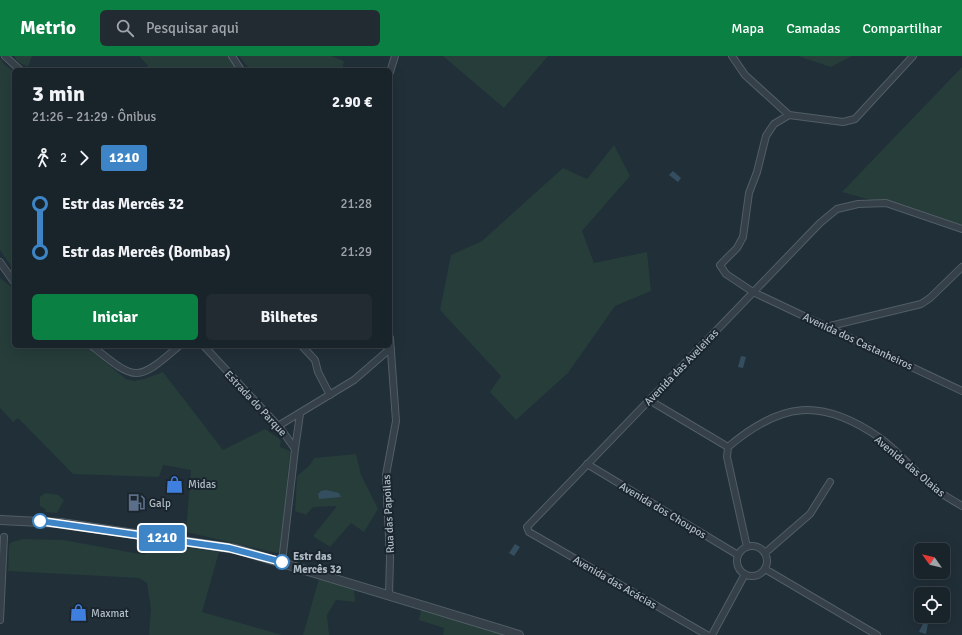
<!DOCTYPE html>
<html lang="pt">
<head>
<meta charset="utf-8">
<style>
	body { margin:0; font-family:Signika,sans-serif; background:#222b32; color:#f1f3f6; height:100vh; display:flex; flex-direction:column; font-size:15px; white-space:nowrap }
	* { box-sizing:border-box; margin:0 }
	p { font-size:13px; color:#9fa4a8 }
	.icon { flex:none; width:22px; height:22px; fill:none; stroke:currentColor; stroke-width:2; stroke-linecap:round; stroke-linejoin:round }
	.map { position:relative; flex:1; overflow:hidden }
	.panel { position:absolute; left:12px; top:12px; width:380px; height:280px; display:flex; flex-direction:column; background:#19232a; border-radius:6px; box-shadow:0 4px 16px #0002,0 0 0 1px #374047 }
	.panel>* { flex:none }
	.badge { padding:0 8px; border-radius:3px; font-size:14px; line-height:26px }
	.needle { width:26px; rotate:304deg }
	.fabs { position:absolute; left:914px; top:487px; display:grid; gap:8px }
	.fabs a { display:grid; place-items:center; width:36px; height:36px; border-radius:6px; background:#19232a; box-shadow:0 4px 16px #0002,0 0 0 1px #374047; font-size:20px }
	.map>.badge { position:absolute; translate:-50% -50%; box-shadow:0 0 0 2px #fff }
	.legs { display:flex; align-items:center; gap:6px; height:44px; padding:0 20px; font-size:13px }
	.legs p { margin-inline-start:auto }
	.summary { display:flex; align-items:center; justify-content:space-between; height:68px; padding:0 20px }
	h1 { font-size:22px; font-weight:800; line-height:30px }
	.action { display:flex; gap:8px; margin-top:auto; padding:8px 20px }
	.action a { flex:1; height:46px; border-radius:6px; background:#0b8043; color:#fff; font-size:16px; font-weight:800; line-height:46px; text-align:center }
	.action a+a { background:#222b32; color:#f1f3f6 }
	ul { padding:0 20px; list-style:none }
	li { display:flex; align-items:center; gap:14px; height:48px; font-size:15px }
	li i { display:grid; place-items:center; width:6px; height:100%; margin:0 5px; background:currentColor }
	li i::after { content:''; width:10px; height:10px; margin:-5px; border:3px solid; border-radius:50%; background:#19232a }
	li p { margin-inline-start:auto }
	li:first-child i { background:linear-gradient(#0000 50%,currentColor 0) }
	li:last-child i { background:linear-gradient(currentColor 50%,#0000 0) }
	header { display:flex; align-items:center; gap:24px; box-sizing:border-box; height:56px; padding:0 20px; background:#0b8043; color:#fff }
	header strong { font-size:19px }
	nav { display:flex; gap:22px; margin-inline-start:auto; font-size:14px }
	.search { width:280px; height:36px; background:#222b32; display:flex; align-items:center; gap:10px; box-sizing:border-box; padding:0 14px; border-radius:6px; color:#9fa4a8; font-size:15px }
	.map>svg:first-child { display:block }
	.green { fill:#263d3a }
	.water { fill:#354e5f }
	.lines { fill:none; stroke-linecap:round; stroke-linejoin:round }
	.minor-casing { stroke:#525e66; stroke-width:8 }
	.tertiary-casing { stroke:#525e66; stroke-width:10 }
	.minor { stroke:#354049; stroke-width:6 }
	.tertiary { stroke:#354049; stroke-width:8 }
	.line-1-casing { stroke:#fff; stroke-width:9 }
	.line-1 { stroke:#3d85c6; stroke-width:6 }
	.stop-1-dot { fill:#fff; stroke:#3d85c6; stroke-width:2 }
	.labels { text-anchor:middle; stroke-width:4; stroke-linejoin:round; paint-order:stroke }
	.street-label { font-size:11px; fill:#afbcc5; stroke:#1a252d }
	.poi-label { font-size:11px; fill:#afbcc5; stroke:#1a252d; text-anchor:start }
	.stop-label { font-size:11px; font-weight:bold; fill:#afbcc5; stroke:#1a252d; text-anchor:start }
</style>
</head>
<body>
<header>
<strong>Metrio</strong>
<div class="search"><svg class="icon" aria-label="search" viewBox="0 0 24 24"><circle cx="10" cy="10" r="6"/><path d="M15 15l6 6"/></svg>Pesquisar aqui</div>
<nav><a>Mapa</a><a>Camadas</a><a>Compartilhar</a></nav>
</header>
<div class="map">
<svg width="962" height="579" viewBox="0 0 962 579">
	<rect width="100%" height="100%" fill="#212f38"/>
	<path class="green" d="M14,0H32L28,11L18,6Z
		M139,0H229L239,14H144L148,10Z
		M239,0H331L344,5L342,14H250Z
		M443,0H548L504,52Z
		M798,0H852L831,11Z
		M0,2L4,8L14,16V215L0,194Z
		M962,11V169L842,136Z
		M614,89L630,120L582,175L594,207L647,196L651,235L615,250L568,317L516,364L490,336L501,320L440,254L451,199L482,185L563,112L587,123Z
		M0,222L14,233V290H85L126,323L134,325L144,323L163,316L223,394L265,373L281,384L280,391L290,395L280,496L277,497L186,476L191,414L163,409L159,421L73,418L18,362L13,366L0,352Z
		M356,398L361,419L378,453L364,476L351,467L330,491L313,480L337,450L313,451L306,459L295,455L297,420L310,409L314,402Z
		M45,437L58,439L64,444L57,457L46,456L45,453L40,450V441Z
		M23,483L64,484L145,499L143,489L149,486L219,496L202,556L282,579H149L151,553L147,527L139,522L8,515L9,489L12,486Z
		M319,523L354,534L355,546L336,544L327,559L329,579H303Z
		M421,554L505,579H443L444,572L419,564Z"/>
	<path class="water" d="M673,115L681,122L678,126L669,119Z
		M741,300L746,301L743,312L738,311Z
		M326,434L339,437L341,441L319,443L318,438L321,435Z
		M515,488L520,491L514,500L509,497Z
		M926,561L929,562L926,578L919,576Z"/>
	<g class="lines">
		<defs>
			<path id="minor" d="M5,0L20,14
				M232,0L241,14
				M732,0L745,19L789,59
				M913,0L855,63L843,66L789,59L774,68L766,80L757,116L749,137L743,181L737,192L720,209L726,218L753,236L962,335
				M390,16L395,0
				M0,206L14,226
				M826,271L921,248L930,242L962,211
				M92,290C136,325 136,327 179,290
				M204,290L281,373L295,393L282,506
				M302,290L315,304L318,316L330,339
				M649,344L728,391
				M278,370L354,324L391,292
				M728,391C781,346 821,341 880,382C900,396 915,417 934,432C942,439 953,444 962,450
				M728,391L727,401L747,491
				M295,393L300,358
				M587,408L738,499
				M737 505a15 15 0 1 1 30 0a15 15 0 1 1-30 0Z
				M765,497L810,458L830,426
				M765,513L877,579
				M389,539L390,502L386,419L396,365L390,282
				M0,564L4,481
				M707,579L529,476L527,471L820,167L837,153L858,148L886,147L962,173
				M712,579L745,518"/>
			<path id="tertiary" d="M0,464L61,467L236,493L519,579"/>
		</defs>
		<use href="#minor" class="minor-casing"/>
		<use href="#tertiary" class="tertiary-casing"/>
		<use href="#minor" class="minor"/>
		<use href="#tertiary" class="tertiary"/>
	</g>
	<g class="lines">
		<defs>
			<path id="line-1" d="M40,465L229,492L282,506"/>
		</defs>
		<use href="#line-1" class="line-1-casing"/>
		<use href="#line-1" class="line-1"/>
	</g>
	<defs>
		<symbol id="shop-bare" viewBox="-9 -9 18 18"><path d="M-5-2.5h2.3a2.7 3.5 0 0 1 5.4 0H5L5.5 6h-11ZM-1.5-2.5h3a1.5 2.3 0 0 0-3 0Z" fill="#3f7fe0" stroke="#1a252d" stroke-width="2.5" paint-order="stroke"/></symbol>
		<symbol id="fuel-bare" viewBox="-9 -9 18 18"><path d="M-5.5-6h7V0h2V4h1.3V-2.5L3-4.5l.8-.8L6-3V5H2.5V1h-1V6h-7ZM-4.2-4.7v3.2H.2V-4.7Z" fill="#5c6f8a" stroke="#1a252d" stroke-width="2.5" paint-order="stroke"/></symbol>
	</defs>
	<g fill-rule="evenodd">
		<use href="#shop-bare" x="162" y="416" width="25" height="25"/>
		<use href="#fuel-bare" x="124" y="434" width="25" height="25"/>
		<use href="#shop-bare" x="66" y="544" width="25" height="25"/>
	</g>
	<g class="stop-1-dot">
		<circle cx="40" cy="465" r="7"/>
		<circle cx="282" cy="506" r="7"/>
	</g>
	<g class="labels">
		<g class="street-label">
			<text transform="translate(858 285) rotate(25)" y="4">Avenida dos Castanheiros</text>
			<text transform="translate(681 311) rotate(-46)" y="4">Avenida das Aveleiras</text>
			<text transform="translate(256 347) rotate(47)" y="4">Estrada do Parque</text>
			<text transform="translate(910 410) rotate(40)" y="4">Avenida das Olaias</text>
			<text transform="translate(663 454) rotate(31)" y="4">Avenida dos Choupos</text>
			<text transform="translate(388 458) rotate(-93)" y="4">Rua das Papoilas</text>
			<text transform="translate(615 526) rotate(30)" y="4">Avenida das Acácias</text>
		</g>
		<g class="poi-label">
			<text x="188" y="432">Midas</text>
			<text x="149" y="451">Galp</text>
			<text x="91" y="561">Maxmat</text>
		</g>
		<g class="stop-label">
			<text x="293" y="504">Estr das<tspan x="293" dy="13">Mercês 32</tspan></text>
		</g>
	</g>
</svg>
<div class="fabs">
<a><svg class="needle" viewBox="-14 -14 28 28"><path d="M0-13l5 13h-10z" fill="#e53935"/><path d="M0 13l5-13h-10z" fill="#9fa4a8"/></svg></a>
<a><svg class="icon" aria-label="locate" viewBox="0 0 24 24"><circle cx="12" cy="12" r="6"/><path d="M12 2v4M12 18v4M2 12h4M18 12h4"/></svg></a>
</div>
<b class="badge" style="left:162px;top:482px;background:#3d85c6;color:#fff">1210</b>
<section class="panel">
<div class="summary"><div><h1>3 min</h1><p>21:26 – 21:29 · Ônibus</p></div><b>2.90 €</b></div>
<div class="legs"><svg class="icon" aria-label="walk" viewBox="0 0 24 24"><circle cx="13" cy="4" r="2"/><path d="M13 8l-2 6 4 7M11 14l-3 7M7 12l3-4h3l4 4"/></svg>2<svg class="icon" aria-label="forward" viewBox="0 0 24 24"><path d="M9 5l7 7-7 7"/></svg><b class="badge" style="background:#3d85c6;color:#fff">1210</b></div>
<ul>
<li><i style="color:#3d85c6"></i><b>Estr das Mercês 32</b><p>21:28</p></li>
<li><i style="color:#3d85c6"></i><b>Estr das Mercês (Bombas)</b><p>21:29</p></li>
</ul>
<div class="action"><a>Iniciar</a><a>Bilhetes</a></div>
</section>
</div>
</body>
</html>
